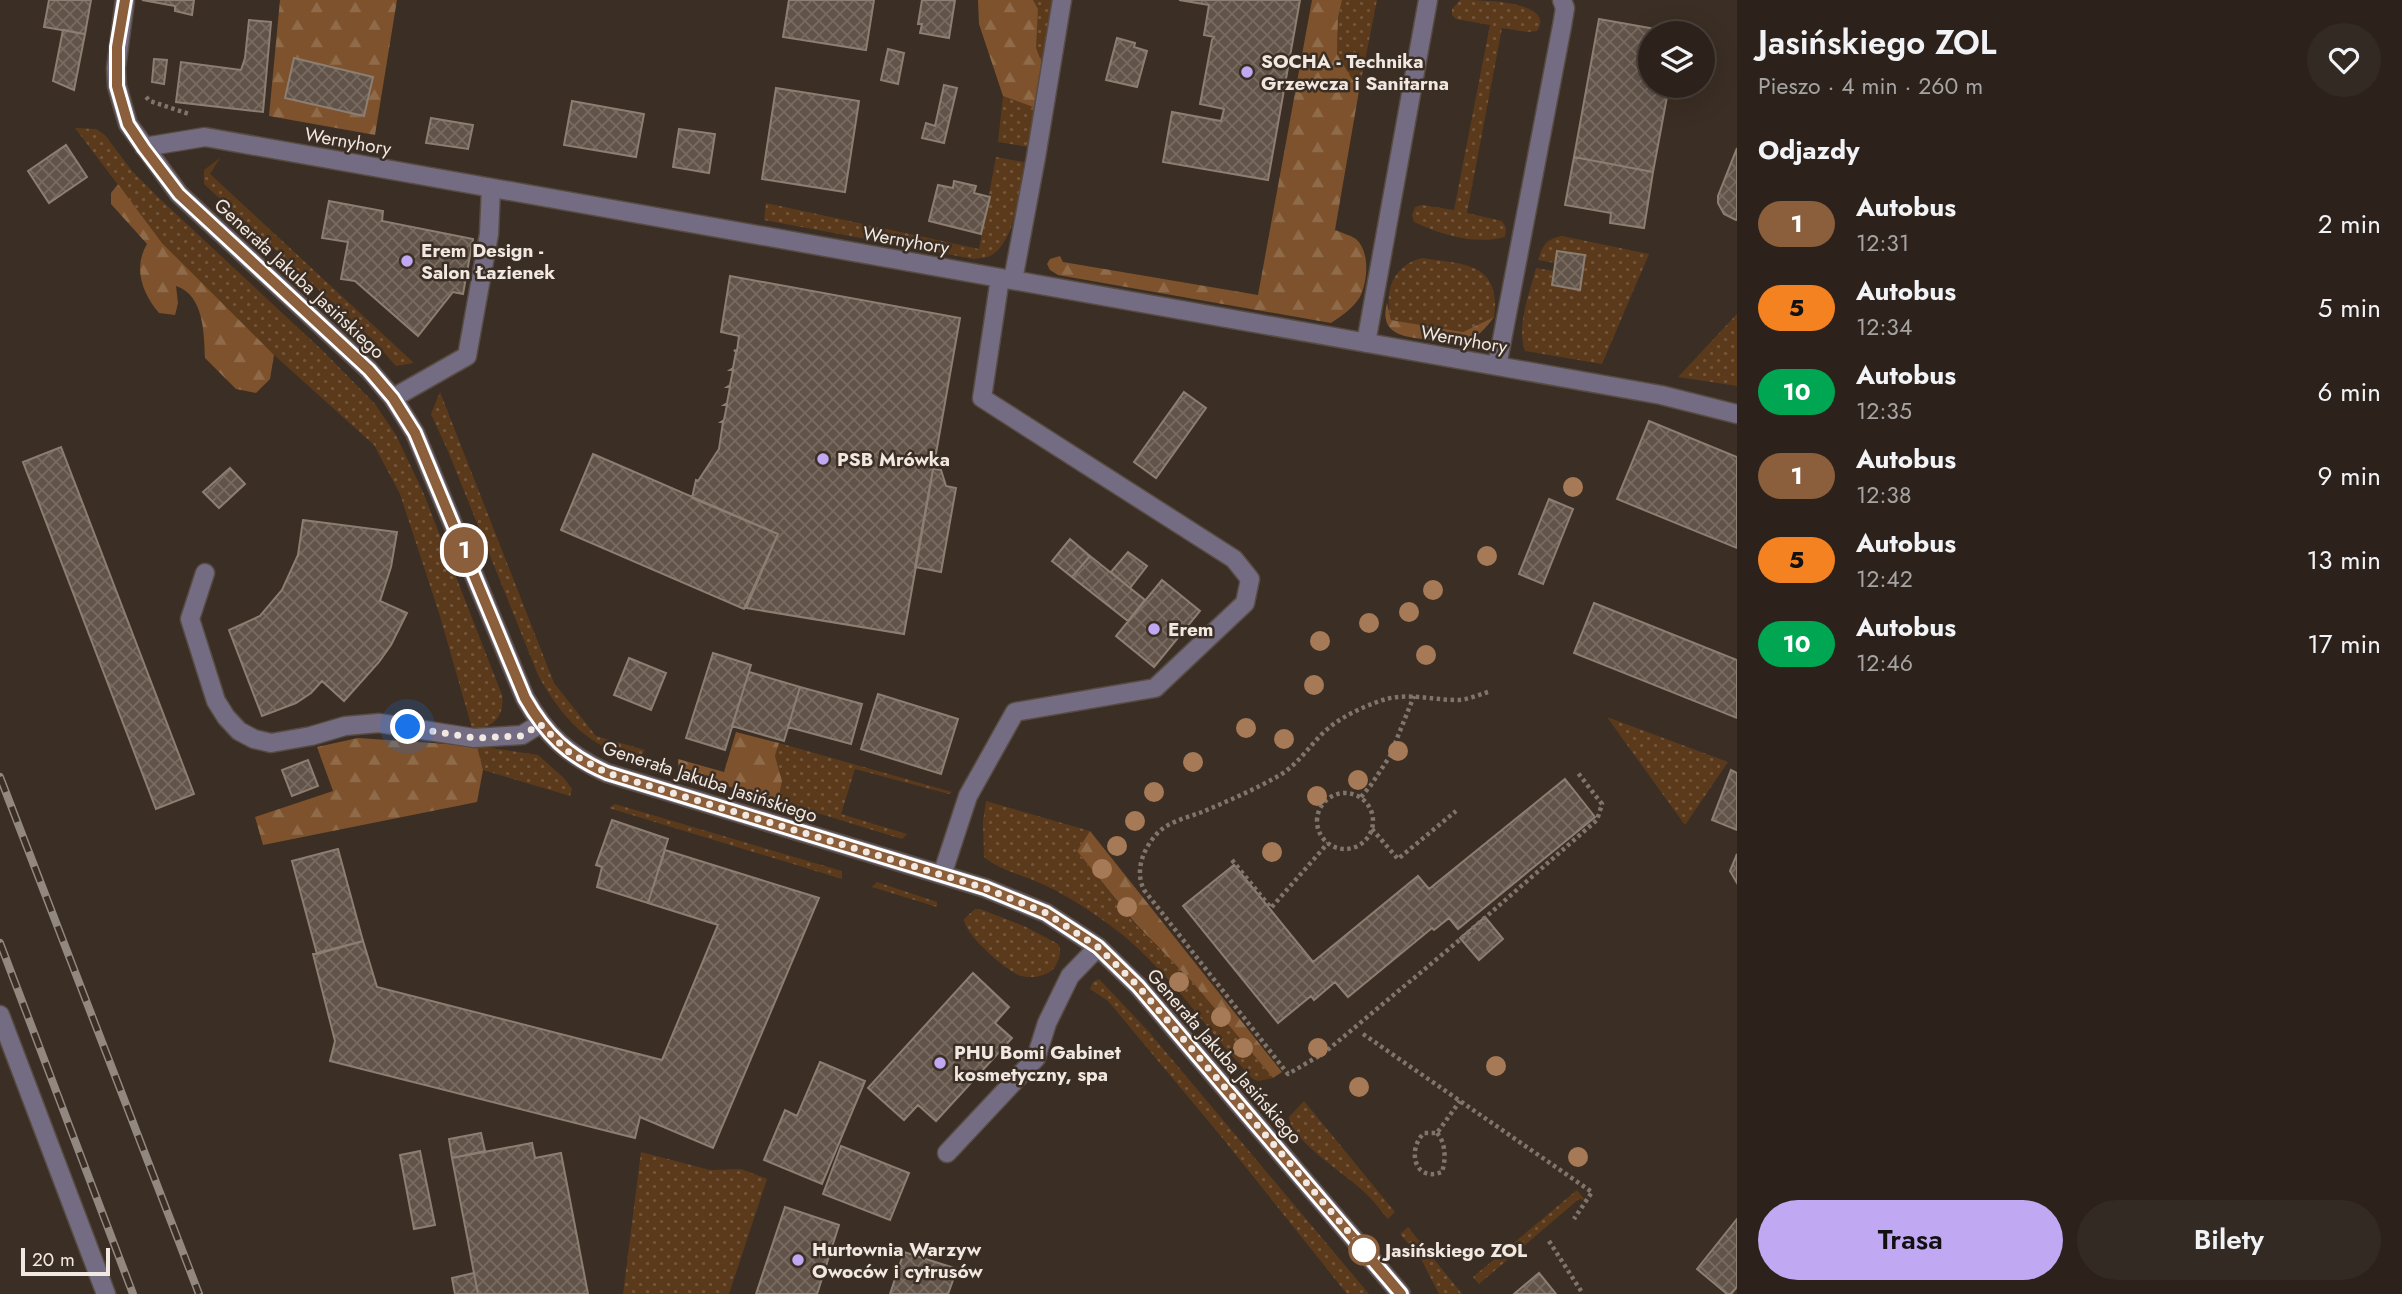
<!DOCTYPE html>
<html lang="pl">
<head>
<meta charset="utf-8">
<style>
	body { margin:0; font-family:Jost,sans-serif; background:#342a24; color:#f1f3f6; height:100vh; display:flex; flex-direction:column; font-size:26px; white-space:nowrap }
	* { box-sizing:border-box; margin:0 }
	p { font-size:23px; color:#a6a4a3 }
	.icon { flex:none; width:38px; height:38px; fill:none; stroke:currentColor; stroke-width:2; stroke-linecap:round; stroke-linejoin:round }
	.map { position:relative; flex:1; overflow:hidden }
	.sheet { display:flex; flex-direction:column; background:#2c221b; width:665px }
	.sheet>* { flex:none }
	.badge { padding:0 14px; border-radius:23px; font-size:24px; line-height:46px }
	.controls { position:absolute; left:1638px; top:21px; display:grid; gap:14px }
	.controls a { display:grid; place-items:center; width:77px; height:77px; border-radius:50%; background:#2c221b; box-shadow:0 7px 28px #0002,0 0 0 2px #483f3a; font-size:35px }
	.scale { position:absolute; left:21px; bottom:18px; width:89px; box-sizing:border-box; padding-left:7px; border:4px solid #f1e8e2; border-top:0; font-size:19px; line-height:24px; white-space:nowrap; color:#f1e8e2; -webkit-text-stroke:5px #3b2e24; paint-order:stroke }
	.you { position:absolute; width:35px; height:35px; margin:-18px; border:5px solid #fff; border-radius:50%; background:#1a73e8; box-shadow:0 0 0 10px #1a73e833 }
	.map>.badge { position:absolute; translate:-50% -50%; box-shadow:0 0 0 4px #fff }
	h2 { padding:0 21px; font-size:26px; line-height:63px }
	.round { display:grid; place-items:center; flex:none; width:74px; height:74px; border-radius:37px; background:#342a24 }
	.headline { display:flex; align-items:center; justify-content:space-between; height:119px; padding:0 21px }
	h1 { font-size:33px; font-weight:600; line-height:52px }
	.cta { display:flex; gap:14px; margin-top:auto; padding:14px 21px }
	.cta a { flex:1; height:80px; border-radius:42px; background:#c1a8f3; color:#111; font-size:28px; font-weight:600; line-height:80px; text-align:center }
	.cta a+a { background:#342a24; color:#f1f3f6 }
	ul { padding:0; list-style:none }
	li { display:flex; align-items:center; gap:21px; height:84px; padding:0 21px }
	li div { flex:1 }
	li b { display:block; font-size:26px }
	li em { font-style:normal }
	li .badge { min-width:77px; font-weight:700; text-align:center }
	main { display:flex; flex:1; min-height:0 }
	.map>svg:first-child { display:block }
	.grass { fill:url(#grass-dots) }
	.forest { fill:url(#forest-firs) }
	.building { fill:url(#building-cross-hatch); stroke:#8d7e72; stroke-width:2 }
	.lines { fill:none; stroke-linecap:round; stroke-linejoin:round }
	.minor-casing { stroke:#584c42; stroke-width:21 }
	.path { stroke:#80756c; stroke-width:4.5; stroke-dasharray:3.5 3.5; stroke-linecap:butt }
	.minor { stroke:#736c82; stroke-width:18 }
	.rail-casing { stroke:#938880; stroke-width:8 }
	.rail { stroke:#3b2e24; stroke-width:5; stroke-dasharray:16; stroke-linecap:butt }
	.tree { fill:#a67a57 }
	.line-casing { stroke:#fff; stroke-width:16 }
	.line { stroke:#8b5e3c; stroke-width:10 }
	.walk { stroke:#f1e8e2; stroke-width:7; stroke-dasharray:0 12.6 }
	.poi-dot { fill:#c1a8f3; stroke:#3b2e24; stroke-width:2.5 }
	.stop-dot { fill:#fff; stroke:#8b5e3c; stroke-width:3.5 }
	.labels { text-anchor:middle; stroke-width:5; stroke-linejoin:round; paint-order:stroke }
	.poi-label { font-size:19px; font-weight:bold; fill:#f1e8e2; stroke:#3b2e24; text-anchor:start }
	.street-label { font-size:19px; fill:#f1e8e2; stroke:#3b2e24 }
	.stop-label { font-size:19px; font-weight:bold; fill:#f1e8e2; stroke:#3b2e24; text-anchor:start }
</style>
</head>
<body>
<main>
<div class="map">
<svg width="1737" height="1294" viewBox="0 0 1737 1294">
	<defs>
		<pattern id="grass-dots" width="8" height="8" patternUnits="userSpaceOnUse" patternTransform="scale(1.75)"><rect width="8" height="8" fill="#5b3a1c"/><path d="M2 2h.1M6 6h.1" fill="none" stroke="#73563d" stroke-width="1.8" stroke-linecap="round"/></pattern>
		<pattern id="forest-firs" width="22" height="20" patternUnits="userSpaceOnUse" patternTransform="scale(1.75)"><rect width="22" height="20" fill="#7d522c"/><path d="M5 1l3.5 6h-7zM16 11l3.5 6h-7z" fill="#906b4a"/></pattern>
		<pattern id="building-cross-hatch" width="8" height="8" patternUnits="userSpaceOnUse" patternTransform="scale(1.75)"><rect width="8" height="8" fill="#615348"/><path d="M0 0l8 8M0 8l8-8" fill="none" stroke="#786c62"/></pattern>
	</defs>
	<rect width="100%" height="100%" fill="#3b2e24"/>
	<path class="grass" d="M1033,0H1052L1043,66L1035,48L1038,9Z
		M1342,0H1377L1359,91L1337,55L1338,18Z
		M1460,0C1475,0 1558,0 1537,31L1527,32L1502,28L1467,213L1502,221L1506,228L1505,237C1474,245 1442,235 1414,222L1412,215L1415,207L1422,205L1454,210L1490,25L1456,19L1452,15V9Z
		M1003,96L1036,108L1028,147L998,142Z
		M75,128L96,129L105,135L132,171L159,198L324,352L375,404L396,435L423,492L502,695C505,715 493,730 472,728L440,616L400,494L374,445L263,345L162,243Z
		M996,157L1024,162C1020,187 1016,243 990,256C986,258 979,258 974,259L764,220L766,203L979,249Z
		M220,158L210,174L414,363L396,366L371,338L204,184V170Z
		M1562,236L1649,254L1602,364L1525,351C1516,325 1530,293 1536,268L1554,271L1552,285L1580,289L1585,255L1557,251L1555,263L1538,260C1543,245 1546,239 1562,236Z
		M1422,258C1462,264 1502,262 1494,317L1463,332L1391,320C1384,292 1392,266 1422,258Z
		M1737,314V386L1678,377Z
		M440,392L554,683L596,736L645,750L639,759C589,749 562,718 538,675L448,451L431,414Z
		M1607,717L1728,762L1685,825Z
		M779,743L952,792L949,794L855,769L841,814L907,834L902,839L778,801L782,781L775,756Z
		M477,746L538,755L564,778L572,789L570,796L483,770Z
		M986,801L1090,831L1077,851L1134,923L1195,985L1273,1078L1258,1081L1253,1079C1205,1029 1167,967 1111,926C1089,910 1067,895 1042,884C1023,875 1001,871 984,857L983,822Z
		M615,804L842,871V879L609,808Z
		M877,882L937,902V907L872,887Z
		M975,909H980L1026,927L1058,944C1062,952 1060,957 1056,965C1050,976 1033,979 1021,976C1006,971 964,934 964,919Z
		M1099,979L1149,1032L1369,1294H1347L1220,1135L1108,1001L1090,989L1093,982Z
		M1304,1101L1395,1212L1388,1219C1379,1209 1372,1198 1362,1190C1344,1173 1291,1140 1289,1117Z
		M641,1152L710,1170L741,1169L767,1179L729,1294H623Z
		M1577,1190L1585,1200L1579,1199L1479,1284L1473,1277Z
		M1408,1227L1458,1289L1462,1294H1439L1420,1257L1400,1234Z"/>
	<path class="forest" d="M280,0H397L375,135L269,116Z
		M978,0H1033L1038,9L1036,48L1043,66L1036,108L1003,96L979,24Z
		M1312,0H1342L1338,18L1337,54L1359,91L1335,230C1342,233 1350,235 1356,239C1370,251 1368,281 1360,297C1353,308 1342,316 1331,323L1058,275L1050,270L1047,264L1050,259L1060,256L1063,262L1258,295Z
		M118,184L162,243L274,355L270,379L256,393L236,389L205,358C204,333 204,295 176,286L178,303L175,315L159,313C142,293 133,268 147,244L111,204V193Z
		M1387,303L1391,320L1463,332L1494,317C1486,328 1475,341 1460,343C1452,344 1441,341 1433,340C1408,337 1378,337 1387,303Z
		M736,732L779,743L775,756L782,781L778,801L679,772L678,759L724,772Z
		M358,738L477,746L483,770L477,802L263,845L255,817L333,791L317,747Z
		M1090,831L1282,1072L1273,1078L1195,985L1135,923L1077,851Z"/>
	<path class="building" d="M49,0H91L85,34L44,27Z
		M142,0H194L192,15L175,11V6Z
		M789,0H874L866,50L783,37Z
		M922,0H955L949,38L920,33L922,24H918Z
		M1179,0H1300L1268,180L1163,162L1172,112L1221,121L1224,109L1200,104L1212,40L1214,37L1204,35L1209,5Z
		M1599,19L1678,33H1650V86H1669L1653,172L1574,157Z
		M249,20L271,22L263,112L176,102L181,62L241,70L245,58Z
		M63,30L85,34L74,90L53,81Z
		M1117,38L1135,43L1134,47L1147,51L1137,87L1106,80Z
		M888,49L904,53L898,84L881,80Z
		M294,58L373,77L364,116L285,98Z
		M154,59L167,60L164,84L152,82Z
		M944,85L957,88L944,143L922,138L926,123L935,126Z
		M776,88L859,101L845,192L762,179Z
		M572,101L644,114L636,157L564,145Z
		M431,118L473,125L468,149L426,143Z
		M679,129L715,134L709,173L673,167Z
		M66,145L87,177L49,203L28,171Z
		M1737,148V220H1736L1724,214L1718,203V196Z
		M1574,157L1653,172L1644,228L1610,223L1611,213L1565,205Z
		M954,181L976,186L974,193L990,197L981,234L929,221L938,185L953,188Z
		M329,201L383,211L382,221L473,239L463,294L453,292L418,336L355,281L341,279L348,242L322,238Z
		M1557,251L1585,255L1580,290L1552,285Z
		M730,276L960,318L904,634L746,608L778,534L692,498L696,480L698,481L719,449L723,422H721L724,420L727,405H724L727,403L730,387H727L730,385L733,370H730L733,368L736,352L734,350L737,351L739,336L721,332Z
		M1184,392L1206,408L1156,478L1134,462Z
		M1649,421L1737,457V548L1617,499Z
		M61,447L194,794L156,809L23,462Z
		M593,454L778,534L744,609L561,530Z
		M230,468L245,484L219,508L203,492Z
		M933,469L941,470L946,486L956,488L941,572L915,567Z
		M1549,499L1573,509L1543,584L1519,574Z
		M303,520L397,532L391,567L380,601L407,613L391,645L379,662L344,701L322,681L311,693L296,703L262,716L229,630L260,616L282,590L298,555Z
		M1070,539L1090,556L1072,577L1052,561Z
		M1128,552L1147,566L1130,588L1111,572Z
		M1090,556L1145,600L1128,621L1072,577Z
		M1162,580L1200,611L1154,667L1116,636Z
		M1594,603L1737,660V718L1574,653Z
		M713,653L751,665L725,750L686,738Z
		M629,658L666,673L651,710L614,695Z
		M749,672L800,687L784,741L732,726Z
		M800,687L862,704L851,744L788,727Z
		M878,694L958,719L941,774L861,749Z
		M308,760L318,786L292,796L282,770Z
		M1731,770L1737,773V830L1712,820Z
		M1565,779L1595,817L1458,929L1449,918L1434,930L1432,928L1348,997L1335,982L1314,1000L1311,996L1278,1023L1183,906L1234,865L1313,962L1418,876L1429,889Z
		M612,820L668,839L648,903L597,887L602,867L596,865Z
		M338,849L363,941L317,954L292,861Z
		M665,850L819,898L713,1148L640,1117L635,1138L330,1061L335,1041L313,954L363,941L377,987L662,1060L718,925L648,903Z
		M1737,854V883L1730,871Z
		M1485,917L1503,939L1479,960L1460,938Z
		M973,973L1009,1007L995,1023L1012,1038L936,1121L918,1105L904,1120L868,1088Z
		M820,1062L865,1081L822,1184L764,1160L785,1110L797,1116Z
		M481,1133L485,1151L452,1158L449,1139Z
		M532,1143L535,1158L561,1153L588,1294H478L452,1158Z
		M841,1146L909,1173L890,1220L823,1194Z
		M420,1151L435,1225L414,1229L400,1155Z
		M785,1207L839,1225L817,1294H756Z
		M1737,1219V1287L1731,1294H1727L1697,1269Z
		M904,1252L957,1269L948,1294H890Z
		M474,1273L478,1294H455L452,1278Z
		M1539,1273L1556,1294H1514Z"/>
	<g class="lines">
		<defs>
			<path id="minor" d="M125,0L116,68L117,86L128,124L179,194L369,370L393,398L415,433L525,698C546,735 568,755 607,773L985,888L1046,913L1098,947L1138,986L1401,1294
				M144,147L205,137L1661,395L1737,414
				M1013,280L1036,157L1062,0
				M1366,343L1428,0
				M1497,366L1562,26L1565,8L1562,0
				M393,398L467,356L489,234L491,188
				M205,573L190,619L216,701L226,717L239,731L254,739L271,743L311,736L345,726L379,723L474,738L522,735L540,724
				M942,875L968,796L1015,712L1155,688L1245,603L1250,579L1234,559L982,398L1000,278
				M0,1015L106,1294
				M947,1153L1036,1058L1047,1023L1070,976L1098,947"/>
		</defs>
		<use href="#minor" class="minor-casing"/>
		<path class="path" d="M146,97L150,101L189,114
			M1488,692C1478,695 1467,700 1457,700C1429,700 1405,691 1377,702C1358,709 1337,719 1322,734C1308,748 1297,765 1280,775C1256,789 1228,801 1202,812C1186,818 1166,822 1155,836C1142,851 1135,872 1144,890L1288,1074L1324,1053L1456,943L1597,820L1602,804L1578,773
			M1317 821a28 28 0 1 1 56 0a28 28 0 1 1-56 0Z
			M1361,797L1371,785L1390,756L1414,696
			M1372,829L1398,859L1456,811
			M1232,860L1271,908L1328,843
			M1363,1034L1592,1192L1574,1219
			M1437,1133C1446,1143 1446,1160 1442,1172C1414,1183 1407,1149 1424,1133H1437L1460,1101
			M1549,1241L1583,1294"/>
		<use href="#minor" class="minor"/>
		<defs>
			<path id="rail" d="M0,777L199,1294
				M0,943L133,1294"/>
		</defs>
		<use href="#rail" class="rail-casing"/>
		<use href="#rail" class="rail"/>
	</g>
	<g class="tree">
		<circle cx="1573" cy="487" r="10"/>
		<circle cx="1487" cy="556" r="10"/>
		<circle cx="1433" cy="590" r="10"/>
		<circle cx="1409" cy="612" r="10"/>
		<circle cx="1369" cy="623" r="10"/>
		<circle cx="1320" cy="641" r="10"/>
		<circle cx="1426" cy="655" r="10"/>
		<circle cx="1314" cy="685" r="10"/>
		<circle cx="1246" cy="728" r="10"/>
		<circle cx="1284" cy="739" r="10"/>
		<circle cx="1398" cy="751" r="10"/>
		<circle cx="1193" cy="762" r="10"/>
		<circle cx="1358" cy="780" r="10"/>
		<circle cx="1154" cy="792" r="10"/>
		<circle cx="1317" cy="796" r="10"/>
		<circle cx="1135" cy="821" r="10"/>
		<circle cx="1117" cy="846" r="10"/>
		<circle cx="1272" cy="852" r="10"/>
		<circle cx="1102" cy="869" r="10"/>
		<circle cx="1127" cy="907" r="10"/>
		<circle cx="1179" cy="982" r="10"/>
		<circle cx="1221" cy="1017" r="10"/>
		<circle cx="1243" cy="1048" r="10"/>
		<circle cx="1318" cy="1048" r="10"/>
		<circle cx="1496" cy="1066" r="10"/>
		<circle cx="1359" cy="1087" r="10"/>
		<circle cx="1578" cy="1157" r="10"/>
	</g>
	<g class="lines">
		<defs>
			<path id="line" d="M125,0L117,47V86L128,124L144,148L179,194L369,370L393,398L415,433L525,698C546,735 568,756 607,773L985,888L1046,913L1098,947L1138,986L1401,1294"/>
		</defs>
		<use href="#line" class="line-casing"/>
		<use href="#line" class="line"/>
		<path class="walk" d="M408,727L474,738L522,736L540,724L570,753L607,773L985,888L1046,913L1098,947L1138,986L1364,1250"/>
	</g>
	<g class="poi-dot">
		<circle cx="1247" cy="72" r="7"/>
		<circle cx="407" cy="261" r="7"/>
		<circle cx="823" cy="459" r="7"/>
		<circle cx="1154" cy="629" r="7"/>
		<circle cx="940" cy="1063" r="7"/>
		<circle cx="798" cy="1260" r="7"/>
	</g>
	<circle class="stop-dot" cx="1364" cy="1250" r="14"/>
	<g class="labels">
		<g class="poi-label">
			<text x="1261" y="68">SOCHA - Technika<tspan x="1261" dy="22">Grzewcza i Sanitarna</tspan></text>
			<text x="421" y="257">Erem Design -<tspan x="421" dy="22">Salon Łazienek</tspan></text>
			<text x="837" y="466">PSB Mrówka</text>
			<text x="1168" y="636">Erem</text>
			<text x="954" y="1059">PHU Bomi Gabinet<tspan x="954" dy="22">kosmetyczny, spa</tspan></text>
			<text x="812" y="1256">Hurtownia Warzyw<tspan x="812" dy="22">Owoców i cytrusów</tspan></text>
		</g>
		<g class="street-label">
			<text transform="translate(348 141) rotate(10)" y="7">Wernyhory</text>
			<text transform="translate(906 240) rotate(10)" y="7">Wernyhory</text>
			<text transform="translate(300 278) rotate(43)" y="7">Generała Jakuba Jasińskiego</text>
			<text transform="translate(1464 339) rotate(10)" y="7">Wernyhory</text>
			<text transform="translate(710 781) rotate(18)" y="7">Generała Jakuba Jasińskiego</text>
			<text transform="translate(1225 1056) rotate(49)" y="7">Generała Jakuba Jasińskiego</text>
		</g>
		<g class="stop-label">
			<text x="1385" y="1257">Jasińskiego ZOL</text>
		</g>
	</g>
</svg>
<div class="controls">
<a><svg class="icon" aria-label="layers" viewBox="0 0 24 24"><path d="M12 4l9 5-9 5-9-5zM3 14l9 5 9-5"/></svg></a>
</div>
<div class="scale">20 m</div>
<div class="you" style="left:408px;top:727px"></div>
<b class="badge" style="left:464px;top:550px;background:#8b5e3c;color:#fff">1</b>
</div>
<section class="sheet">
<div class="headline"><div><h1>Jasińskiego ZOL</h1><p>Pieszo · 4 min · 260 m</p></div><a class="round"><svg class="icon" aria-label="heart" viewBox="0 0 24 24"><path d="M12 20l-8-8c-3-5 5-10 8-4 3-6 11-1 8 4z"/></svg></a></div>
<h2>Odjazdy</h2>
<ul>
<li><span class="badge" style="background:#8b5e3c;color:#fff">1</span><div><b>Autobus</b><p>12:31</p></div><em>2 min</em></li>
<li><span class="badge" style="background:#f58220;color:#111">5</span><div><b>Autobus</b><p>12:34</p></div><em>5 min</em></li>
<li><span class="badge" style="background:#00a651;color:#fff">10</span><div><b>Autobus</b><p>12:35</p></div><em>6 min</em></li>
<li><span class="badge" style="background:#8b5e3c;color:#fff">1</span><div><b>Autobus</b><p>12:38</p></div><em>9 min</em></li>
<li><span class="badge" style="background:#f58220;color:#111">5</span><div><b>Autobus</b><p>12:42</p></div><em>13 min</em></li>
<li><span class="badge" style="background:#00a651;color:#fff">10</span><div><b>Autobus</b><p>12:46</p></div><em>17 min</em></li>
</ul>
<div class="cta"><a>Trasa</a><a>Bilety</a></div>
</section>
</main>
</body>
</html>
